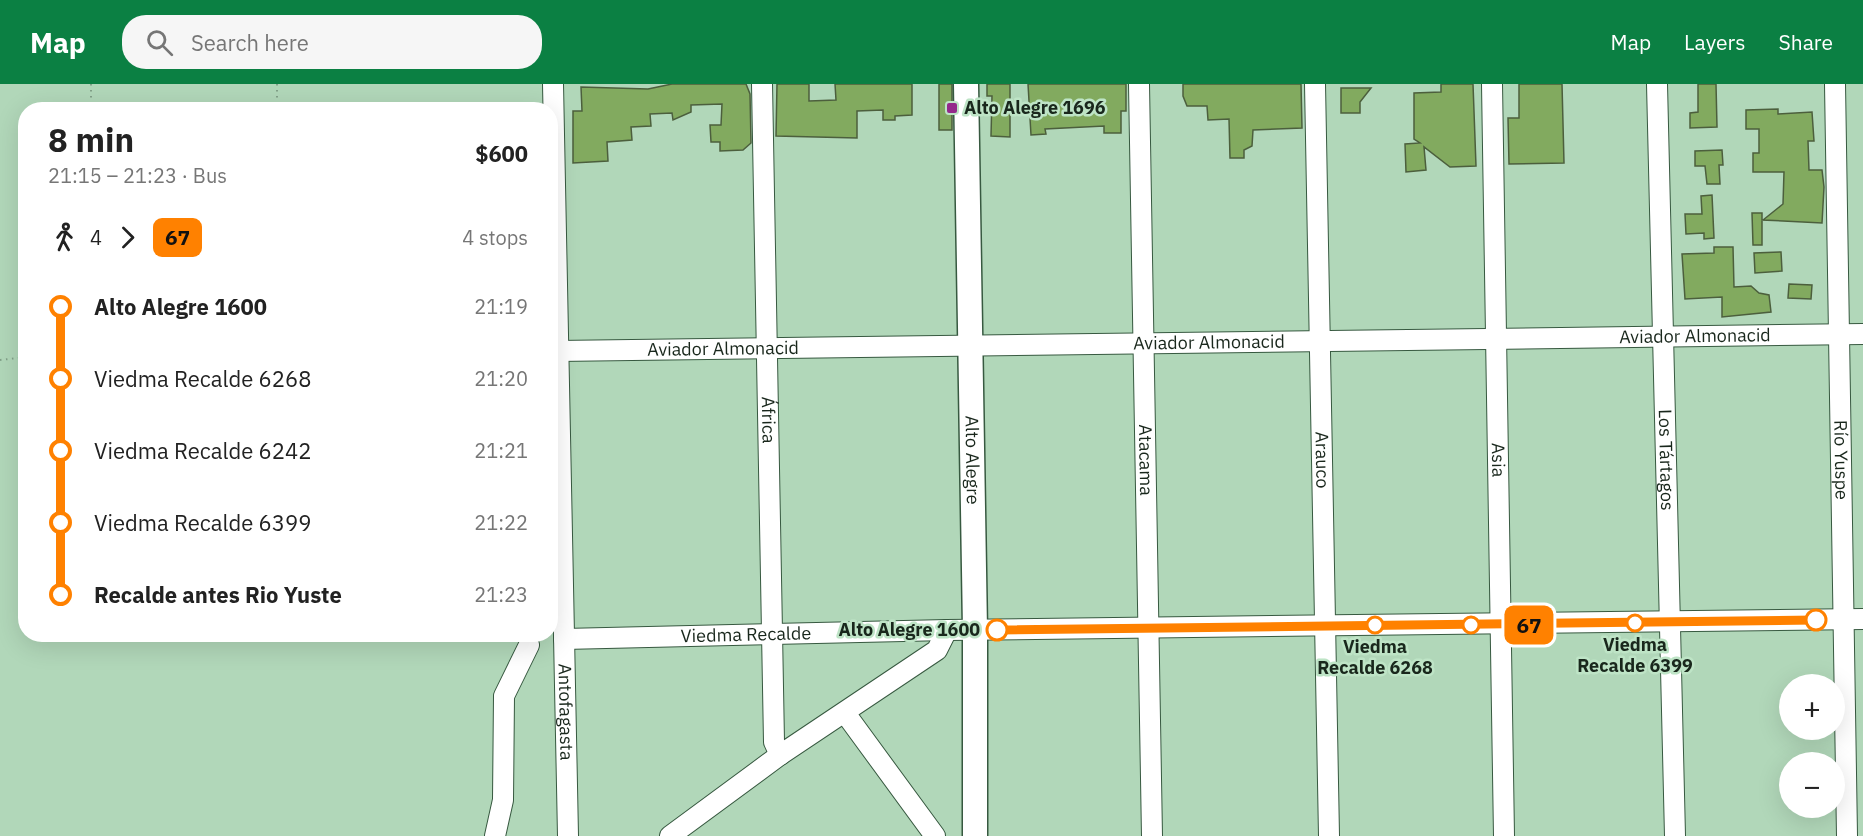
<!DOCTYPE html>
<html lang="en">
<head>
<meta charset="utf-8">
<style>
	body { margin:0; font-family:"IBM Plex Sans",sans-serif; background:#f6f6f6; color:#222; height:100vh; display:flex; flex-direction:column; font-size:22px; white-space:nowrap }
	* { box-sizing:border-box; margin:0 }
	p { font-size:20px; color:#767676 }
	.icon { flex:none; width:33px; height:33px; fill:none; stroke:currentColor; stroke-width:2; stroke-linecap:round; stroke-linejoin:round }
	.map { position:relative; flex:1; overflow:hidden }
	.details { position:absolute; left:18px; top:18px; width:540px; height:540px; display:flex; flex-direction:column; background:#fff; border-radius:24px; box-shadow:0 6px 24px #0002 }
	.details>* { flex:none }
	.badge { padding:0 12px; border-radius:9px; font-size:21px; line-height:39px }
	.buttons { position:absolute; left:1779px; top:590px; display:grid; gap:12px }
	.buttons a { display:grid; place-items:center; width:66px; height:66px; border-radius:50%; background:#fff; box-shadow:0 6px 24px #0002; font-size:30px }
	.map>.badge { position:absolute; translate:-50% -50%; box-shadow:0 0 0 3px #fff }
	.legs { display:flex; align-items:center; gap:9px; height:66px; padding:0 30px; font-size:20px }
	.legs p { margin-inline-start:auto }
	.headline { display:flex; align-items:center; justify-content:space-between; height:102px; padding:0 30px }
	h1 { font-size:33px; font-weight:700; line-height:45px }
	ul { padding:0 30px; list-style:none }
	li { display:flex; align-items:center; gap:21px; height:72px; font-size:22px }
	li i { display:grid; place-items:center; width:9px; height:100%; margin:0 8px; background:currentColor }
	li i::after { content:''; width:15px; height:15px; margin:-8px; border:4px solid; border-radius:50%; background:#fff }
	li p { margin-inline-start:auto }
	li:first-child i { background:linear-gradient(#0000 50%,currentColor 0) }
	li:last-child i { background:linear-gradient(currentColor 50%,#0000 0) }
	header { display:flex; align-items:center; gap:36px; box-sizing:border-box; height:84px; padding:0 30px; background:#0b8043; color:#fff }
	header strong { font-size:28px }
	nav { display:flex; gap:33px; margin-inline-start:auto; font-size:21px }
	.search { width:420px; height:54px; background:#f6f6f6; display:flex; align-items:center; gap:15px; box-sizing:border-box; padding:0 21px; border-radius:24px; color:#767676; font-size:22px }
	.map>svg:first-child { display:block }
	.building { fill:#82aa5f; stroke:#4c5f3d; stroke-width:1.5 }
	.lines { fill:none; stroke-linecap:round; stroke-linejoin:round }
	.minor-casing { stroke:#375940; stroke-width:22 }
	.major-casing { stroke:#375940; stroke-width:27 }
	.path { stroke:#81a088; stroke-width:2; stroke-dasharray:1.5 4.5; stroke-linecap:butt }
	.minor { stroke:#fff; stroke-width:20 }
	.major { stroke:#fff; stroke-width:24 }
	.line-1-casing { stroke:#fff; stroke-width:14 }
	.line-1 { stroke:#ff8100; stroke-width:9 }
	.poi-dot { fill:#94298b; stroke:#bee4c6; stroke-width:2 }
	.stop-1-dot { fill:#fff; stroke:#ff8100; stroke-width:3 }
	.labels { text-anchor:middle; stroke-width:5; stroke-linejoin:round; paint-order:stroke }
	.poi-label { font-size:18px; font-weight:bold; fill:#19271c; stroke:#bee4c6; text-anchor:start }
	.street-label { font-size:18px; fill:#19271c; stroke:#bee4c6 }
	.stop-label { font-size:18px; font-weight:bold; fill:#19271c; stroke:#bee4c6 }
</style>
</head>
<body>
<header>
<strong>Map</strong>
<div class="search"><svg class="icon" aria-label="search" viewBox="0 0 24 24"><circle cx="10" cy="10" r="6"/><path d="M15 15l6 6"/></svg>Search here</div>
<nav><a>Map</a><a>Layers</a><a>Share</a></nav>
</header>
<div class="map">
<svg width="1863" height="752" viewBox="0 0 1863 752">
	<rect width="100%" height="100%" fill="#b1d7b9"/>
	<path class="building" d="M672,0H746L750,10L751,59L743,66L720,67V58H711L710,41H721L722,20L691,21V28L673,36L672,29L650,30L651,42L631,43L632,56L607,58L608,77L573,79V27H582L581,3L648,5Z
		M777,0H809V17L836,16L835,0H912V31L895,32V36H883V26L857,27V54L776,52Z
		M939,0H952V46H939Z
		M987,0H1010V53L991,52L992,12H987Z
		M1028,0H1126V27H1121V49H1104V42L1045,45L1046,50L1031,51Z
		M1183,0H1301L1302,44L1253,46L1252,62L1244,66V74H1230L1229,35L1208,36L1207,22H1187L1183,12Z
		M1441,0H1473L1476,82L1450,83L1424,63L1426,86L1406,88L1405,60L1420,59L1414,55V9L1441,8Z
		M1519,0H1562L1564,79L1509,80L1508,34H1519Z
		M1698,0H1716L1717,43L1690,44V29L1698,28Z
		M1341,4H1371L1360,18V29H1341Z
		M1778,25V30L1812,28L1814,57H1808L1809,86H1822L1824,103L1822,139L1763,136L1783,120L1784,88H1753V69H1759V45H1746V26Z
		M1722,66L1723,81H1719L1720,100H1707L1705,82H1695V67Z
		M1712,111L1714,154L1704,155V149L1686,150L1685,130H1702L1701,112Z
		M1752,129H1762V161H1753Z
		M1714,163H1733L1734,203L1751,202L1759,209L1769,211L1771,228L1722,233V213L1685,215L1682,170L1714,169Z
		M1781,168L1782,187L1755,189L1754,169Z
		M1789,200L1812,201L1811,215L1788,214Z"/>
	<g class="lines">
		<defs>
			<g id="minor">
				<path id="s1" d="M553,0L568,752"/>
				<path id="s2" d="M762,0L774,658L780,671"/>
				<path id="s3" d="M1139,0L1152,752"/>
				<path id="s4" d="M1315,0L1329,752"/>
				<path id="s5" d="M1492,0L1504,752"/>
				<path id="s6" d="M1657,0L1675,752"/>
				<path id="s7" d="M1835,0L1847,752"/>
				<path id="s8" d="M557,267L1863,250"/>
				<path id="s9" d="M564,555L947,546L1863,535"/>
				<path d="M845,629L935,752"/>
				<path d="M495,752L503,716L504,612L529,561"/>
				<path d="M670,752L780,671L937,566L947,546"/>
			</g>
			<g id="major">
				<path id="s10" d="M966,0L975,546V752"/>
			</g>
		</defs>
		<use href="#minor" class="minor-casing"/>
		<use href="#major" class="major-casing"/>
		<path class="path" d="M91,0V26
			M277,0V26
			M0,276L26,273"/>
		<use href="#minor" class="minor"/>
		<use href="#major" class="major"/>
	</g>
	<g class="lines">
		<defs>
			<path id="line-1" d="M997,546L1816,536"/>
		</defs>
		<use href="#line-1" class="line-1-casing"/>
		<use href="#line-1" class="line-1"/>
	</g>
	<rect class="poi-dot" x="946" y="18" width="12" height="12" rx="3"/>
	<g class="stop-1-dot">
		<circle cx="1816" cy="536" r="10"/>
		<circle cx="1635" cy="539" r="8"/>
		<circle cx="1375" cy="541" r="8"/>
		<circle cx="1471" cy="541" r="8"/>
		<circle cx="997" cy="546" r="10"/>
	</g>
	<g class="labels">
		<g class="poi-label">
			<text x="964" y="30">Alto Alegre 1696</text>
		</g>
		<g class="street-label">
			<text dy="6" stroke="none"><textPath href="#s8" startOffset="1138">Aviador Almonacid</textPath></text>
			<text dy="6" stroke="none"><textPath href="#s8" startOffset="652">Aviador Almonacid</textPath></text>
			<text dy="6" stroke="none"><textPath href="#s8" startOffset="166">Aviador Almonacid</textPath></text>
			<text dy="6" stroke="none"><textPath href="#s2" startOffset="336">África</textPath></text>
			<text dy="6" stroke="none"><textPath href="#s10" startOffset="376">Alto Alegre</textPath></text>
			<text dy="6" stroke="none"><textPath href="#s3" startOffset="376">Atacama</textPath></text>
			<text dy="6" stroke="none"><textPath href="#s4" startOffset="376">Arauco</textPath></text>
			<text dy="6" stroke="none"><textPath href="#s5" startOffset="376">Asia</textPath></text>
			<text dy="6" stroke="none"><textPath href="#s6" startOffset="376">Los Tártagos</textPath></text>
			<text dy="6" stroke="none"><textPath href="#s7" startOffset="376">Río Yuspe</textPath></text>
			<text dy="6" stroke="none"><textPath href="#s9" startOffset="182">Viedma Recalde</textPath></text>
			<text dy="6" stroke="none"><textPath href="#s1" startOffset="628">Antofagasta</textPath></text>
		</g>
		<g class="stop-label">
			<text x="980" y="552" text-anchor="end">Alto Alegre 1600</text>
			<text x="1635" y="567">Viedma<tspan x="1635" dy="21">Recalde 6399</tspan></text>
			<text x="1375" y="569">Viedma<tspan x="1375" dy="21">Recalde 6268</tspan></text>
		</g>
	</g>
</svg>
<div class="buttons">
<a>+</a>
<a>−</a>
</div>
<b class="badge" style="left:1529px;top:541px;background:#ff8100;color:#111">67</b>
<section class="details">
<div class="headline"><div><h1>8 min</h1><p>21:15 – 21:23 · Bus</p></div><b>$600</b></div>
<div class="legs"><svg class="icon" aria-label="walk" viewBox="0 0 24 24"><circle cx="13" cy="4" r="2"/><path d="M13 8l-2 6 4 7M11 14l-3 7M7 12l3-4h3l4 4"/></svg>4<svg class="icon" aria-label="forward" viewBox="0 0 24 24"><path d="M9 5l7 7-7 7"/></svg><b class="badge" style="background:#ff8100;color:#111">67</b><p>4 stops</p></div>
<ul>
<li><i style="color:#ff8100"></i><b>Alto Alegre 1600</b><p>21:19</p></li>
<li><i style="color:#ff8100"></i><span>Viedma Recalde 6268</span><p>21:20</p></li>
<li><i style="color:#ff8100"></i><span>Viedma Recalde 6242</span><p>21:21</p></li>
<li><i style="color:#ff8100"></i><span>Viedma Recalde 6399</span><p>21:22</p></li>
<li><i style="color:#ff8100"></i><b>Recalde antes Rio Yuste</b><p>21:23</p></li>
</ul>
</section>
</div>
</body>
</html>
